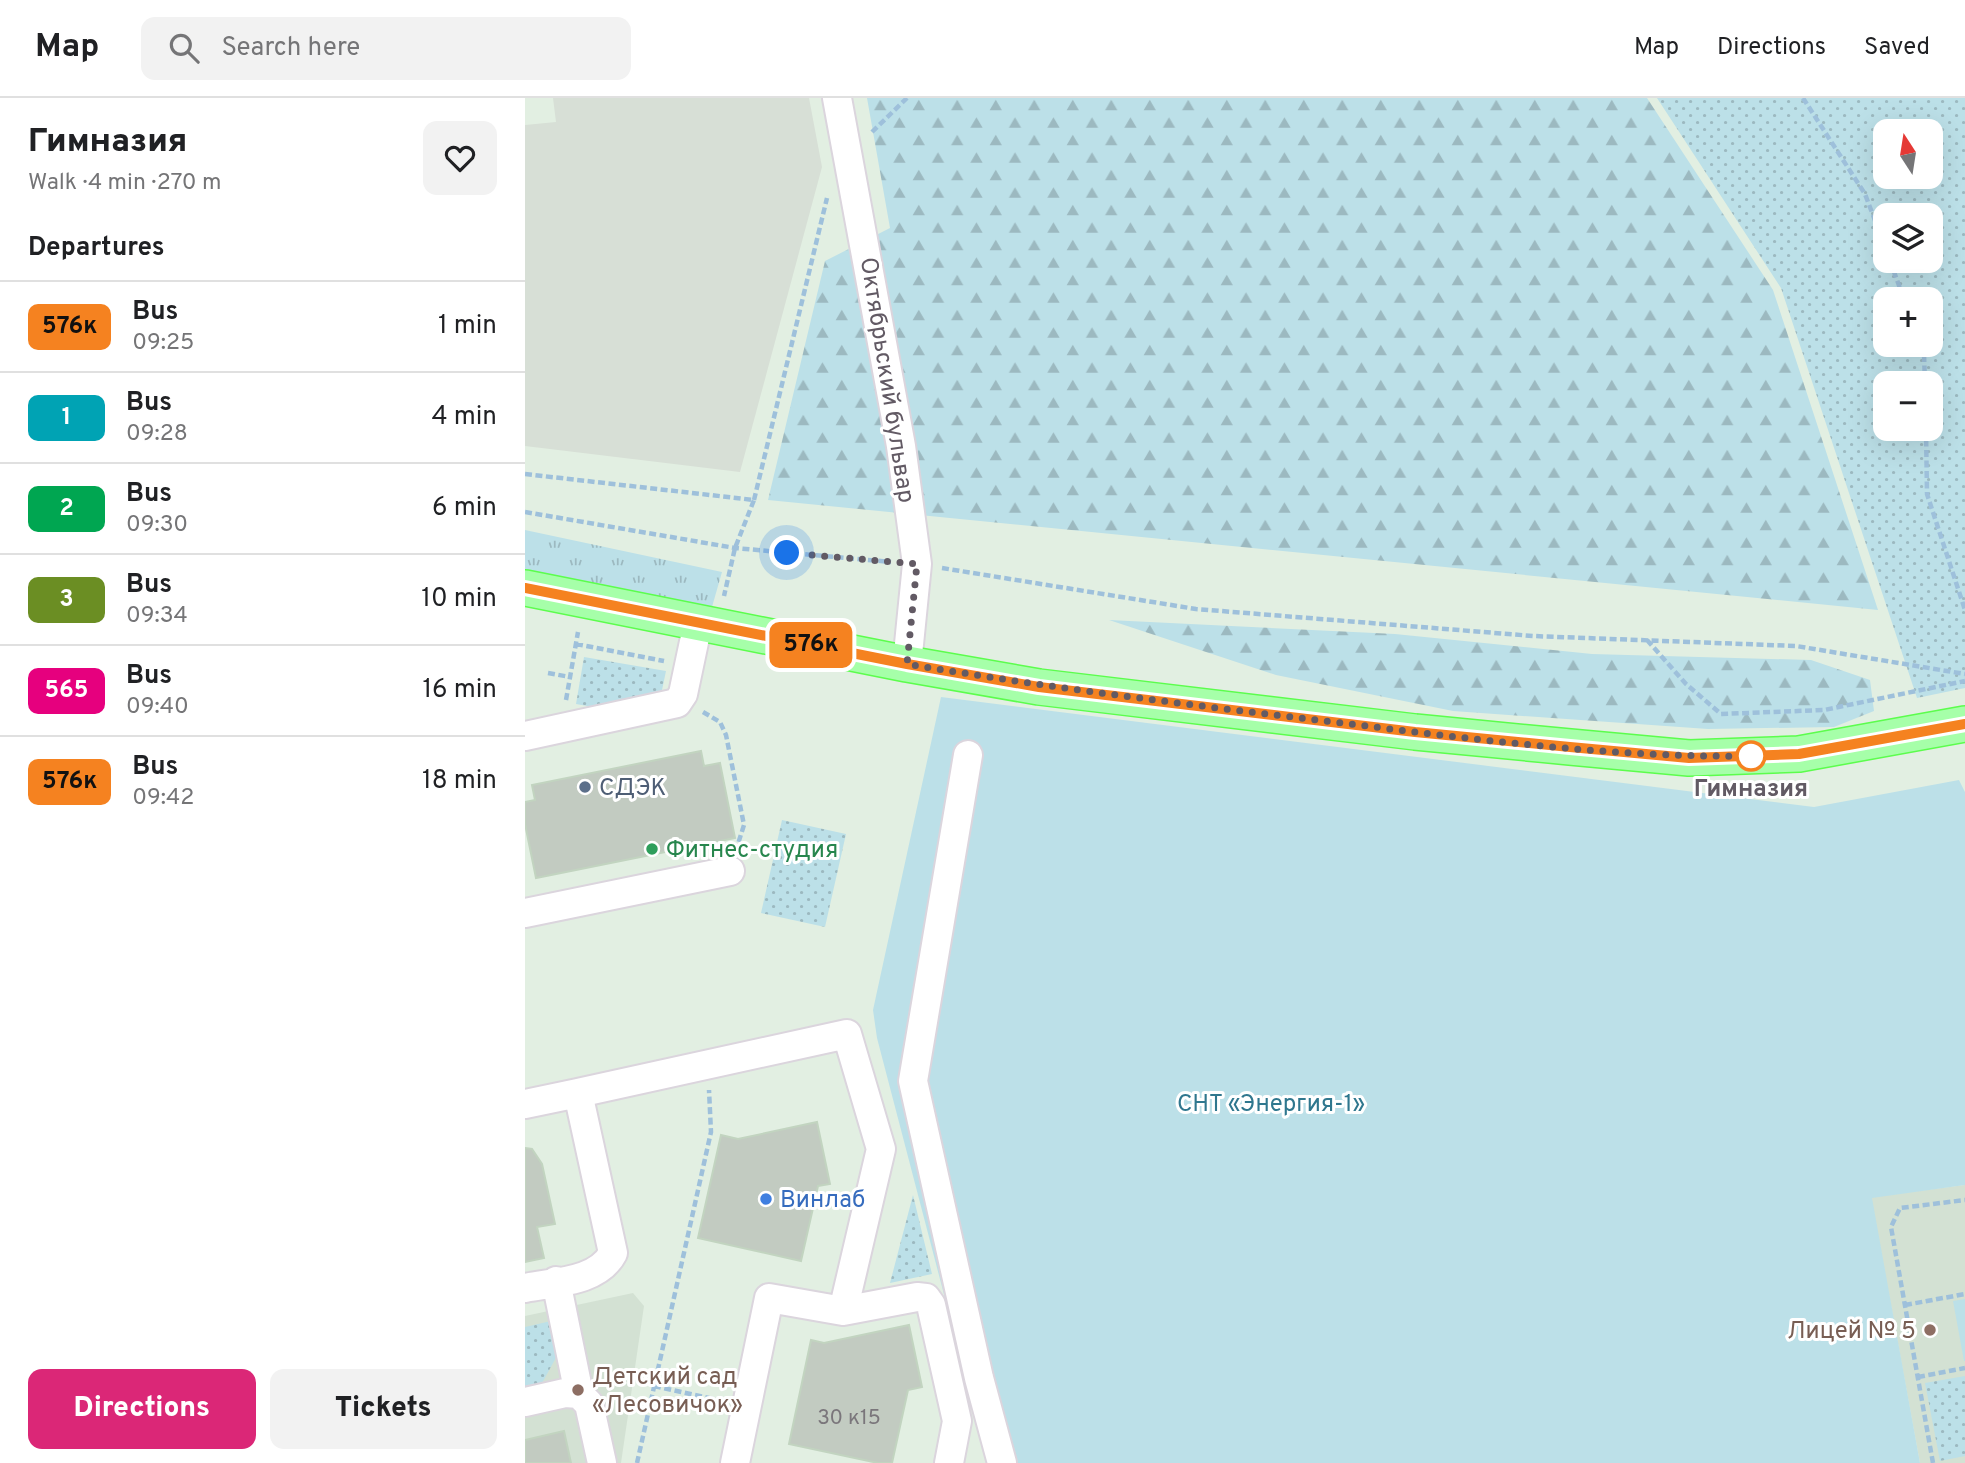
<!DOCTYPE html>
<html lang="en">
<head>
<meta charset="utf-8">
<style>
	body { margin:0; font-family:Overpass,sans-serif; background:#f2f2f2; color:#202124; height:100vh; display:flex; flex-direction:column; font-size:26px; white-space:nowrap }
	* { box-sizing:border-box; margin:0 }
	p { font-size:23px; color:#757577 }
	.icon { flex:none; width:38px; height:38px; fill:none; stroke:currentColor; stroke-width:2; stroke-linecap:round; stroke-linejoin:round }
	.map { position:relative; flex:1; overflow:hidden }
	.panel { display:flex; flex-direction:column; background:#fff; width:525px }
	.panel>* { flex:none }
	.badge { padding:0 14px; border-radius:10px; font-size:24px; line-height:46px }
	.needle { width:46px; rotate:348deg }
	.buttons { position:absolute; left:1348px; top:21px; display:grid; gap:14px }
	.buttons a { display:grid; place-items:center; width:70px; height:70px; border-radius:14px; background:#fff; box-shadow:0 7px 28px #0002; font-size:35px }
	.you { position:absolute; width:35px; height:35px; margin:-18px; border:5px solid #fff; border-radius:50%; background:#1a73e8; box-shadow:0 0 0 10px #1a73e833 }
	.map>.badge { position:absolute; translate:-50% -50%; box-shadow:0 0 0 4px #fff }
	h2 { padding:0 28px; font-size:26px; line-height:63px }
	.round { display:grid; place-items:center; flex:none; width:74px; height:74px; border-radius:14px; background:#f2f2f2 }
	.headline { display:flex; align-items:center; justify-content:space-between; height:119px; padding:0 28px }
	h1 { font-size:33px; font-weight:800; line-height:52px }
	.action { display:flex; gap:14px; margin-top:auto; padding:14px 28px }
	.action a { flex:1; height:80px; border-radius:14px; background:#db2777; color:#fff; font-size:28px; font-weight:800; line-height:80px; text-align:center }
	.action a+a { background:#f2f2f2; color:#202124 }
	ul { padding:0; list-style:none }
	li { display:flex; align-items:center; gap:21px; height:91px; padding:0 28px; border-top:2px solid #e0e0e0 }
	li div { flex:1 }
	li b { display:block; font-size:26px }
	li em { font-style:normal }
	li .badge { min-width:77px; font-weight:700; text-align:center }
	header { display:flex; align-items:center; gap:42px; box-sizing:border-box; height:98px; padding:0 35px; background:#fff; border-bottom:2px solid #e0e0e0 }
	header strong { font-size:33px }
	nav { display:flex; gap:38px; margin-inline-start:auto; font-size:24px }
	.search { width:490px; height:63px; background:#f2f2f2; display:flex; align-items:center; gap:18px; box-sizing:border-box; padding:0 24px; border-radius:14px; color:#757577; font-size:26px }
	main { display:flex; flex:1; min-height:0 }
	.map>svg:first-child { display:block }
	.industrial { fill:#d7dfd6 }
	.education { fill:#d3e1d3 }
	.grass { fill:url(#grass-tufts) }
	.forest { fill:url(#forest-firs) }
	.park { fill:url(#park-dots); fill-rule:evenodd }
	.garden { fill:#bce0e8 }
	.building { fill:#c2cbc1; stroke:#c2d4c0; stroke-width:2 }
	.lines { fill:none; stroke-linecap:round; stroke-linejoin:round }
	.minor-casing { stroke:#dbd5dd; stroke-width:32 }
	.major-casing { stroke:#5cfd4d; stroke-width:38 }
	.path { stroke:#9ec0db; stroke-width:4.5; stroke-dasharray:7 3.5; stroke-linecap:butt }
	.minor { stroke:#fff; stroke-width:28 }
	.major { stroke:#a6ffa9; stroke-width:35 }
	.line-casing { stroke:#fff; stroke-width:16 }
	.line { stroke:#f58220; stroke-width:10 }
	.walk { stroke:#625a64; stroke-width:7; stroke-dasharray:0 12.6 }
	.stop-dot { fill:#fff; stroke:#f58220; stroke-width:3.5 }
	.service-dot { fill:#5c6f8a; stroke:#fff; stroke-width:2.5 }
	.leisure-dot { fill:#2e9e5b; stroke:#fff; stroke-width:2.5 }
	.shop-dot { fill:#3f7fe0; stroke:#fff; stroke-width:2.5 }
	.education-dot { fill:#8d6e63; stroke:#fff; stroke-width:2.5 }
	.labels { text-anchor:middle; stroke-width:6; stroke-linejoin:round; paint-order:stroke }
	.number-label { font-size:21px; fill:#7a767b }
	.street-label { font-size:24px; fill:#625a64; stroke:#fff }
	.service-label { font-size:24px; fill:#4e5e75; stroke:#fff; text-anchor:start }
	.stop-label { font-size:24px; font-weight:bold; fill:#625a64; stroke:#fff }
	.leisure-label { font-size:24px; fill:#27864d; stroke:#fff; text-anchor:start }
	.park-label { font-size:24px; fill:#2f778e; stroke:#fff }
	.shop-label { font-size:24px; fill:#366cbe; stroke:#fff; text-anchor:start }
	.education-label { font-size:24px; fill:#785e54; stroke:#fff; text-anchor:end }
</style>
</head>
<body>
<header>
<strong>Map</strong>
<div class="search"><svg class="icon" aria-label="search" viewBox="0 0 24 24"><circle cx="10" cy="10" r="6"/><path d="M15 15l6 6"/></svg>Search here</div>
<nav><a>Map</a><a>Directions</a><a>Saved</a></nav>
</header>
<main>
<section class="panel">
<div class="headline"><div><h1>Гимназия</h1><p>Walk · 4 min · 270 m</p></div><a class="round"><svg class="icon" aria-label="heart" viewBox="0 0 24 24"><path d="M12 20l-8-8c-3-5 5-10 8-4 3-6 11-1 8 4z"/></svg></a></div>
<h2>Departures</h2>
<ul>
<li><span class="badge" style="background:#f58220;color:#111">576к</span><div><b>Bus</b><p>09:25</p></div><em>1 min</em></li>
<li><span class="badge" style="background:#00a3b4;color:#fff">1</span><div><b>Bus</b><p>09:28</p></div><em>4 min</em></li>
<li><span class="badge" style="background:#00a651;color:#fff">2</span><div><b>Bus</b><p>09:30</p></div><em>6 min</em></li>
<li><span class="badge" style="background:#6b8e23;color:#fff">3</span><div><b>Bus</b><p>09:34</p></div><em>10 min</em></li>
<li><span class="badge" style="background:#e6007e;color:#fff">565</span><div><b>Bus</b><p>09:40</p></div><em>16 min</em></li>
<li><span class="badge" style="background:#f58220;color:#111">576к</span><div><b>Bus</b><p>09:42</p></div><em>18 min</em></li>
</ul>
<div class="action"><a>Directions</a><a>Tickets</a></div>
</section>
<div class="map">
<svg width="1440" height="1365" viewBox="0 0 1440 1365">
	<defs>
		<pattern id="grass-tufts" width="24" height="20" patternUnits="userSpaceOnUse" patternTransform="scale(1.75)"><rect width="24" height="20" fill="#bce0e8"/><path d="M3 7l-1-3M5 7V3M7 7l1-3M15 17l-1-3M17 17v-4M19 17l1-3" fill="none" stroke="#9cb9c0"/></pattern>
		<pattern id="forest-firs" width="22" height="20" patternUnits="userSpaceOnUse" patternTransform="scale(1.75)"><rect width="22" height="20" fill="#bce0e8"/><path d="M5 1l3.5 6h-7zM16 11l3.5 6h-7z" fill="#9cb9c0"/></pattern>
		<pattern id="park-dots" width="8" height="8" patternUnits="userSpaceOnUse" patternTransform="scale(1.75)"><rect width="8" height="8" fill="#bce0e8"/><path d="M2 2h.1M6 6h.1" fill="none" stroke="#9cb9c0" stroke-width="1.8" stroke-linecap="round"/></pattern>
	</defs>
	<rect width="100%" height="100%" fill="#e2efe2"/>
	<path class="industrial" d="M28,0H284L297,69L215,374L0,348V27L31,24Z"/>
	<path class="education" d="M1440,1087V1365H1395L1346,1099Z
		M108,1195L119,1208L96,1365H0V1218Z"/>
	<path class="grass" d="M0,432L197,474L187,509L0,472Z"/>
	<path class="forest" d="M342,0H1122L1248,192L1353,512L243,402L300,163L365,130Z
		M584,522L870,536L1067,556L1286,562L1345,582L1349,613L1309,629L1183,631L928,613L751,577Z"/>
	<path class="park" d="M1132,0H1440V590L1392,600L1256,190ZM1405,33V79H1360V33ZM1405,117V163H1360V117ZM1360,201H1405V247H1360ZM1360,285H1405V331H1360Z
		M59,559L141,573L136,597L85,612L51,606Z
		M257,722L321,736L300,829L236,815Z
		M388,1097L407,1176L365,1185Z
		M26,1223L33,1256L16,1287L0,1290V1229Z
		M1440,1278V1358L1415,1363L1400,1285Z"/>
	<path class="garden" d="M416,599L1289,709L1434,682L1440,694V1087L1347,1100L1395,1365H463L352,940L348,912Z
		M1440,1201V1263H1439L1428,1203Z"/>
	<path class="building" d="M176,653L179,668L195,665L210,740L11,780L0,726V704L10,702L7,687Z
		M292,1024L305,1086L293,1088L276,1163L173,1140L196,1037L213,1041Z
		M0,1050L7,1051L17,1066L30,1126L12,1129L19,1160L0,1164Z
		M384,1227L397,1289L383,1292L367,1365H353L264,1346L286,1242L299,1245Z
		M39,1333L46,1365H0V1342Z"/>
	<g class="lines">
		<defs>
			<path id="minor" d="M312,0L376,348L392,466L382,566
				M0,638L152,605L158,596L173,525
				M443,657L388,983L454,1280L477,1365
				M0,815L205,773
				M53,995L322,936L356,1051L318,1213L244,1200L210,1365
				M0,1006L53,995L88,1155C73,1184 30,1184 0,1190
				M31,1183L54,1296
				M318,1213L392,1199L401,1200L406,1207L432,1323L424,1365
				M0,1304L40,1295L54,1296L64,1306L77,1365"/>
			<path id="major" d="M0,490L382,566L514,589L890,634L1045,649L1164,660L1274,656L1440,626"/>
		</defs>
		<use href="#minor" class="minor-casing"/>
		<use href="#major" class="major-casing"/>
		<path class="path" d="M1278,0L1340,96L1360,149
			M347,34L382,0
			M1365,163L1379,201
			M1396,247L1399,256L1400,285
			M1401,331L1402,396L1440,512
			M0,376L229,402L210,450L199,498
			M229,402L302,100
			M0,414L210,450L366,464
			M417,470L671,511L1008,538L1271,548L1440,576
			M1122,542L1161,586L1196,616L1299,612L1440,583
			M51,546L139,563
			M23,575L45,579
			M41,602L53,534
			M178,614L195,624L201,637L219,727L212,749
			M1380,1207L1440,1196
			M1393,1279L1440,1270
			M129,1288L197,1303
			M112,1365L186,1034L184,992
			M1408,1365L1366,1129L1375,1110L1440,1102"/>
		<use href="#minor" class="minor"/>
		<use href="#major" class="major"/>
	</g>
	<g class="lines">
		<defs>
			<path id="line" d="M0,490L382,566L514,589L890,634L1045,649L1164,660L1274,656L1440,626"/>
		</defs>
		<use href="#line" class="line-casing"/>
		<use href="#line" class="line"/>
		<path class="walk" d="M262,455L392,466L382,566C532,591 682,609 833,627C964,643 1097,660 1229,658H1226"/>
	</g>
	<circle class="stop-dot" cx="1226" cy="658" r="14"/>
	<circle class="service-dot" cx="60" cy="689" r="7"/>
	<circle class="leisure-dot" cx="127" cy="751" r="7"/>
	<circle class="shop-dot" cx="241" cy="1101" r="7"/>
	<g class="education-dot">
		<circle cx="1405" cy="1232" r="7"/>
		<circle cx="53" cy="1292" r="7"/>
	</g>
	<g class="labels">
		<g class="number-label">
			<text x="324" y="1326">30 к15</text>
		</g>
		<g class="street-label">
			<text transform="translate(363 282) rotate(81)" y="8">Октябрьский бульвар</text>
		</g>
		<g class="service-label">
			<text x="74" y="697">СДЭК</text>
		</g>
		<g class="stop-label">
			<text x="1226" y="698">Гимназия</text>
		</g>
		<g class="leisure-label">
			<text x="141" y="759">Фитнес-студия</text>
		</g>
		<g class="park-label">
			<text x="746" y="1013">СНТ «Энергия-1»</text>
		</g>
		<g class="shop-label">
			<text x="255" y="1109">Винлаб</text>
		</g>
		<g class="education-label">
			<text x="1391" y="1240">Лицей № 5</text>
			<text x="67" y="1286" text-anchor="start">Детский сад<tspan x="67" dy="28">«Лесовичок»</tspan></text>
		</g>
	</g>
</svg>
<div class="buttons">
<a><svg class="needle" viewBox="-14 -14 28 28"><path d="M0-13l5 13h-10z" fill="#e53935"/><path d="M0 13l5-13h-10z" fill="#757577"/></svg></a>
<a><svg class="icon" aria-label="layers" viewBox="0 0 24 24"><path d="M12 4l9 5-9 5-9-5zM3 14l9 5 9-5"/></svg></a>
<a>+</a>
<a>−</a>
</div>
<div class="you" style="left:262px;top:455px"></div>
<b class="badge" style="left:286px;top:547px;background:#f58220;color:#111">576к</b>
</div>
</main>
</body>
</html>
